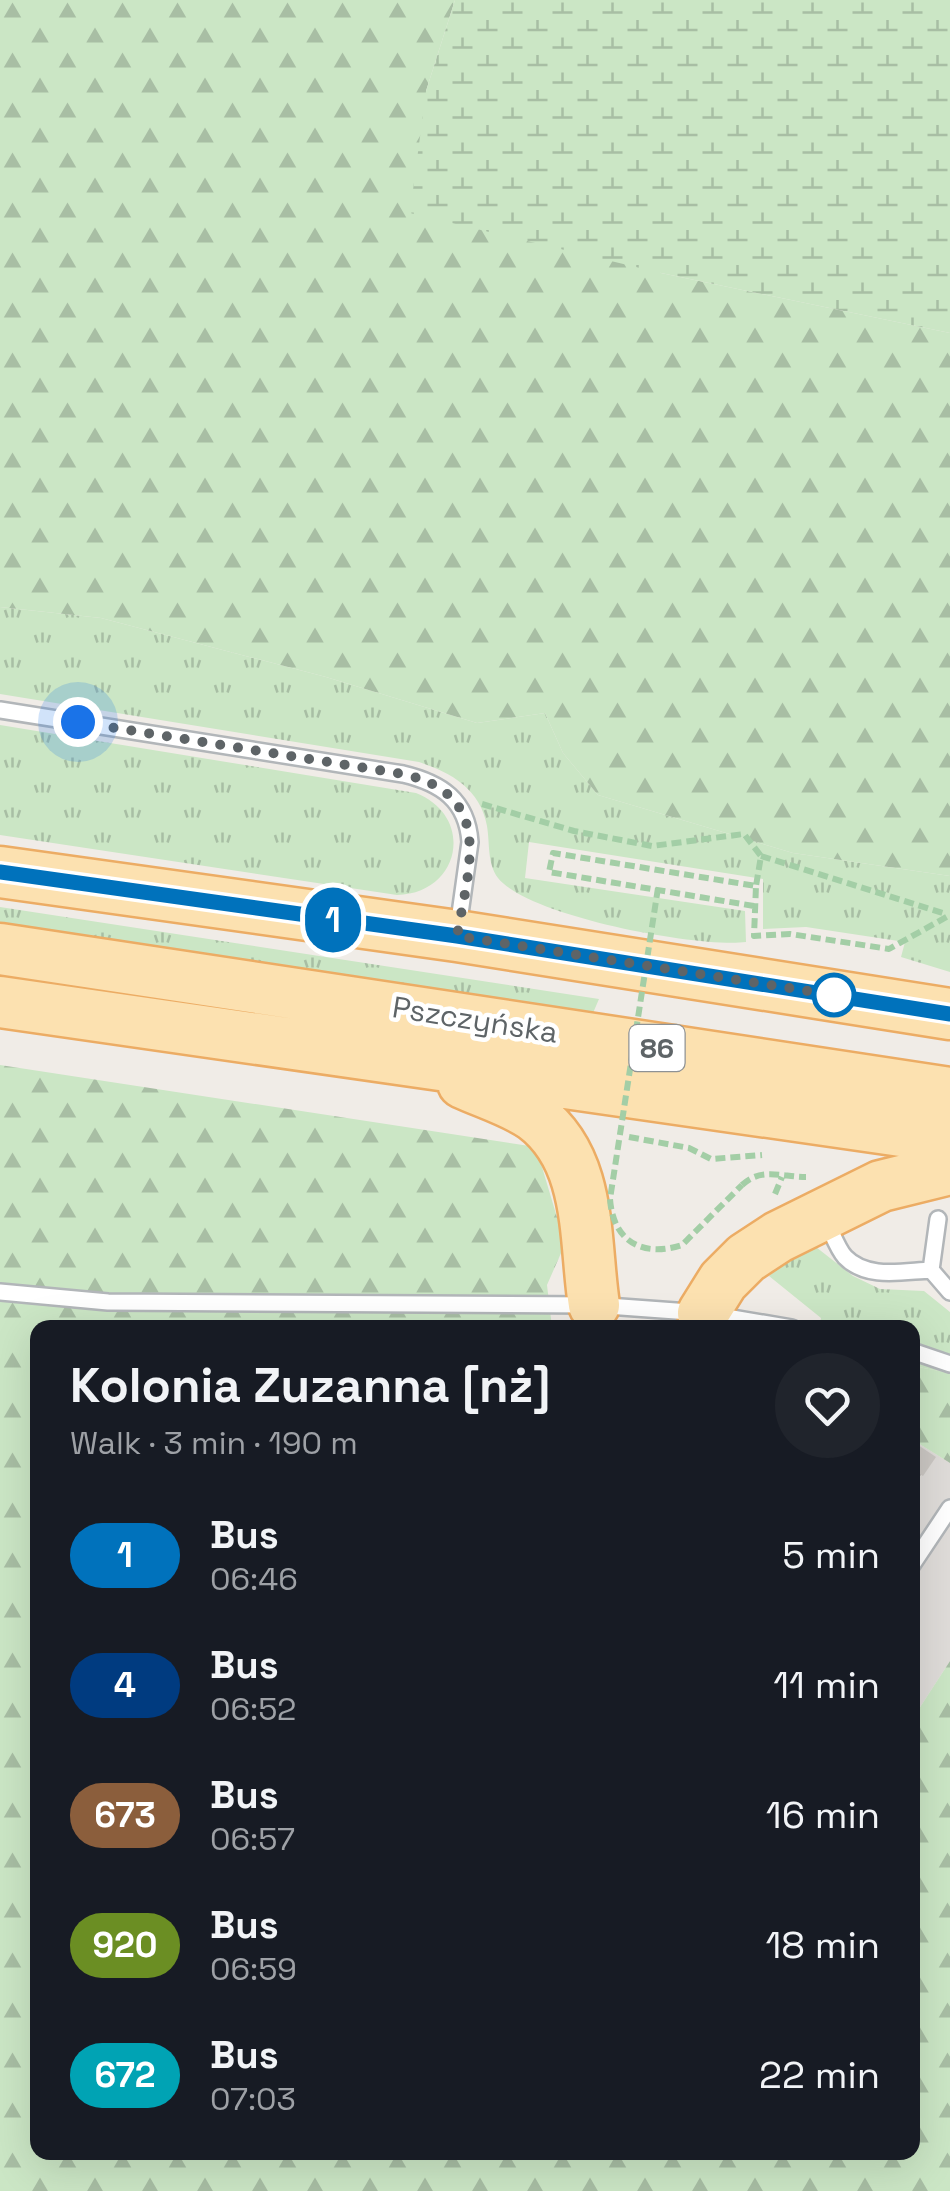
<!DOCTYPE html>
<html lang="en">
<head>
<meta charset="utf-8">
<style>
	body { margin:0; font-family:"Space Grotesk",sans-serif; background:#20242c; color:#f1f3f6; height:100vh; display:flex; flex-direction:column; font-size:38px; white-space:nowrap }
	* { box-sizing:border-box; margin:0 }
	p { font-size:32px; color:#9ea1a6 }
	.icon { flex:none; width:55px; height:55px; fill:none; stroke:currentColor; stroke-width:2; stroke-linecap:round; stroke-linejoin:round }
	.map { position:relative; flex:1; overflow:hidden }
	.panel { position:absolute; left:30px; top:1320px; width:890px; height:840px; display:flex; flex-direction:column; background:#171b24; border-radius:20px; box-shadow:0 10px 40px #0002 }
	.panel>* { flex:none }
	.badge { padding:0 20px; border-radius:32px; font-size:35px; line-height:65px }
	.you { position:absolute; width:50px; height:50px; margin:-25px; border:8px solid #fff; border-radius:50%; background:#1a73e8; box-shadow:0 0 0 15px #1a73e833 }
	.map>.badge { position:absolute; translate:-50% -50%; box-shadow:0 0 0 5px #fff }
	.round { display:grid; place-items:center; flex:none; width:105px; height:105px; border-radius:52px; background:#20242c }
	.summary { display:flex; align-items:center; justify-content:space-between; height:170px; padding:0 40px }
	h1 { font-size:48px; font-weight:800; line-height:75px }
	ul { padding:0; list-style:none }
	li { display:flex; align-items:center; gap:30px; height:130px; padding:0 40px }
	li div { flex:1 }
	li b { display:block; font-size:38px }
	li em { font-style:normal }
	li .badge { min-width:110px; font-weight:700; text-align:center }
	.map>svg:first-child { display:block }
	.industrial { fill:#dfdcd9 }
	.grass { fill:url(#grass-tufts) }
	.forest { fill:url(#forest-firs) }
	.wetland { fill:url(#wetland-marsh) }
	.shadow { fill:#0003 }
	.building { fill:#cbc7c3 }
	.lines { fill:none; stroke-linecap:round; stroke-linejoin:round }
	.service-casing { stroke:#b2b6b9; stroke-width:20 }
	.primary-casing { stroke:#ecac64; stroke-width:55 }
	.path { stroke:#a3cea6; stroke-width:6; stroke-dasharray:10 5; stroke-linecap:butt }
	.service { stroke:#fff; stroke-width:15 }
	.primary { stroke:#fce1b0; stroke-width:50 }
	.path-bridge { stroke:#a3cea6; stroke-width:6; stroke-dasharray:10 5; stroke-linecap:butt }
	.line-casing { stroke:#fff; stroke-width:22 }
	.line { stroke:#0072bc; stroke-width:15 }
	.walk { stroke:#5e6467; stroke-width:10; stroke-dasharray:0 18 }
	.stop-dot { fill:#fff; stroke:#0072bc; stroke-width:5 }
	.labels { text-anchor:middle; stroke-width:9; stroke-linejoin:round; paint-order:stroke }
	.shield { fill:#fff; stroke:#8e9295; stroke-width:2.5 }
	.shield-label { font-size:28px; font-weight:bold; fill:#5e6467 }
	.street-label { font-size:30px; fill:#5e6467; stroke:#fff }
</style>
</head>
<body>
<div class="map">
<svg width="950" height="2191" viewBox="0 0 950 2191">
	<defs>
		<pattern id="grass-tufts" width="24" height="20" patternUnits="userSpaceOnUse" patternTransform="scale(2.5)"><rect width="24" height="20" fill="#cbe6c5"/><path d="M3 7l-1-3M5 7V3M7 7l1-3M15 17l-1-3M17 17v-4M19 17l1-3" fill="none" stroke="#a8bea4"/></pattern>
		<pattern id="forest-firs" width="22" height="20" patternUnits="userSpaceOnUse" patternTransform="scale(2.5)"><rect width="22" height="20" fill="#cbe6c5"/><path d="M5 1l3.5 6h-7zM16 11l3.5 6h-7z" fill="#a8bea4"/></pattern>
		<pattern id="wetland-marsh" width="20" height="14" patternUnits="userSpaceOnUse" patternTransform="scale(2.5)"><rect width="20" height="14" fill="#cbe6c5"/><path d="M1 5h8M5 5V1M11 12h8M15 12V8" fill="none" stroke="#a8bea4"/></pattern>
	</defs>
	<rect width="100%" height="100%" fill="#f0ece7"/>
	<path class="industrial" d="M913,1440L950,1463V1661L913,1718Z"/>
	<path class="grass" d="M0,607L101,618L326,677L477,723L545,713L563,753L598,795L793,853L950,876V972L901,957L905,942L806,927L763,929V879L529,842L525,878L745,911L746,942C697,948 528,916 498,878C487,863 490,844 487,826C480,789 452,773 419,762L0,694Z
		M0,725L416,793C476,817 460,894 397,895L0,835Z
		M0,907L599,999L593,1013L0,926Z
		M807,1240L853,1276L880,1289L924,1291L950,1312V1373L913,1366L912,1328L819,1327L821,1318L769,1276Z"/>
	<path class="forest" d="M0,0H455L426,91L661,273L950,333V876L793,853L598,795L563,753L545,713L477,723L326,677L101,618L0,607Z
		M0,1065L536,1147L565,1244L547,1285L552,1327L38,1328V2152H912L913,1718L950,1661V2191H0Z
		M913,1366L950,1373V1463L913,1440Z"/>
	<path class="wetland" d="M455,0H950V333L661,273L410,213L426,91Z"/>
	<path class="shadow" d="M912,1444L921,1475L916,1480L912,1478Z"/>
	<path class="building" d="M912,1441L936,1457L923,1476L912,1469Z"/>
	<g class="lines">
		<defs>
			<path id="service" d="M0,710L403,774C441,783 467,800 470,842L458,928
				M938,1219L931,1270L950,1292
				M826,1221C832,1232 837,1248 845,1257C867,1280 904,1271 931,1270
				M0,1292L108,1302L594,1305L703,1313L792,1328
				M912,1351L950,1364
				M912,1565L950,1508"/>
			<path id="primary" d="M0,872L457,936L950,1014
				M0,949L950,1093
				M0,1002L950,1138
				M463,1083C485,1093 514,1102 534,1116C593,1160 584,1241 594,1305
				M703,1313L723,1281L746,1258L778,1237L881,1186L950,1169"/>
		</defs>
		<use href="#service" class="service-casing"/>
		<use href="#primary" class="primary-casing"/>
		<path class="path" d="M482,804L574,831L652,846L744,834L761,856L756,886
			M761,856L946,914
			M754,906L549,872L553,853L756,886L754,936L790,934L889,949L950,915
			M629,1137L689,1148L711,1159L762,1155
			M742,1185C761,1167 782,1177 806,1177
			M775,1194L782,1177"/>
		<use href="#service" class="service"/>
		<use href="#primary" class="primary"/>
		<path class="path-bridge" d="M658,888L610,1199C613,1241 642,1258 682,1245L742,1185"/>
	</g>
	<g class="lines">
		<defs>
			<path id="line" d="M0,872L457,936L950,1014"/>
		</defs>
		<use href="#line" class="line-casing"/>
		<use href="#line" class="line"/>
		<path class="walk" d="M78,722L403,774C495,795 469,866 457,936L840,996L834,995"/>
	</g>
	<circle class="stop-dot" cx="834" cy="995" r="20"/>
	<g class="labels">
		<rect class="shield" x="629.5" y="1025" width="55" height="46" rx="8"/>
		<g class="shield-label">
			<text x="657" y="1058">86</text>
		</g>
		<g class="street-label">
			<text transform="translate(475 1020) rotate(9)" y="10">Pszczyńska</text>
		</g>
	</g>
</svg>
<div class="you" style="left:78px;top:722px"></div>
<b class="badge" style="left:333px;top:920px;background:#0072bc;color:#fff">1</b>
<section class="panel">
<div class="summary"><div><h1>Kolonia Zuzanna [nż]</h1><p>Walk · 3 min · 190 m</p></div><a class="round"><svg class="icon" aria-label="heart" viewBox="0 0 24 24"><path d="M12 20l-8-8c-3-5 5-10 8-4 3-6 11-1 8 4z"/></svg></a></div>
<ul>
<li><span class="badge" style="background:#0072bc;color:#fff">1</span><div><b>Bus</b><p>06:46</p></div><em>5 min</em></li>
<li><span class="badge" style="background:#003b80;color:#fff">4</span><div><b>Bus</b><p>06:52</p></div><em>11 min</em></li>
<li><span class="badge" style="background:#8b5e3c;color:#fff">673</span><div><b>Bus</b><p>06:57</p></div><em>16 min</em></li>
<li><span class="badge" style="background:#6b8e23;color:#fff">920</span><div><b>Bus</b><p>06:59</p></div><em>18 min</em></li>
<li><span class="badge" style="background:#00a3b4;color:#fff">672</span><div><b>Bus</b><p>07:03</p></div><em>22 min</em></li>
</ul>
</section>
</div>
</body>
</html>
